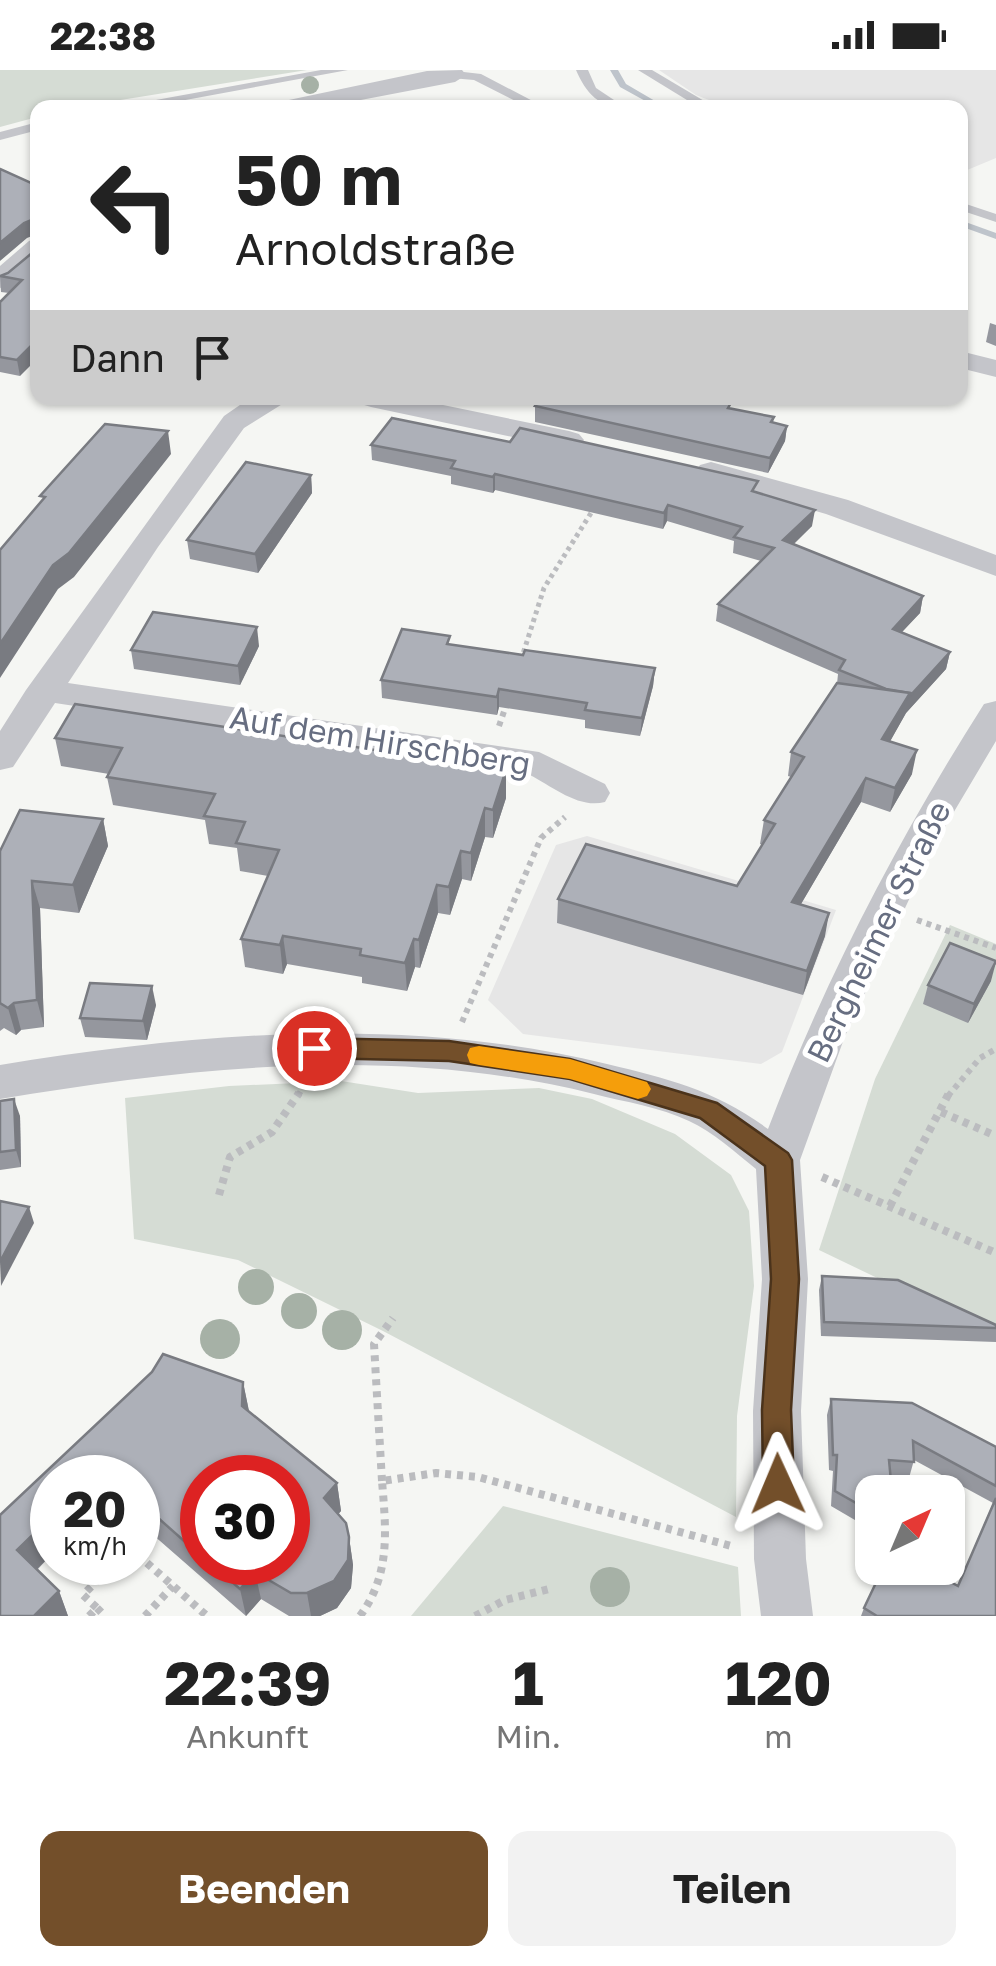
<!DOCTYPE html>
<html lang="de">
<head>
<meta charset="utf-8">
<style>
  :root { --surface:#fff; --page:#f2f2f2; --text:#222; --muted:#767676; --accent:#734f2a }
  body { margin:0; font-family:"Golos Text",sans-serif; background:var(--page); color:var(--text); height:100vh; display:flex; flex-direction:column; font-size:38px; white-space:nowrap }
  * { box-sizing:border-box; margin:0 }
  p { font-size:32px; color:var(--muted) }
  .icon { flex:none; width:55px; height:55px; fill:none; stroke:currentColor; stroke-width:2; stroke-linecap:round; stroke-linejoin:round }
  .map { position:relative; height:1546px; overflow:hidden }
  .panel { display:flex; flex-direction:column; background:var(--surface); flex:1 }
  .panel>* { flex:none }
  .banner { position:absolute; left:30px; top:30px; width:938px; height:305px; border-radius:20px; box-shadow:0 2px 8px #0004; background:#fff; color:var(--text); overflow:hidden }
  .needle { width:65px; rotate:44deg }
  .tools { position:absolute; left:855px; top:1405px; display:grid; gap:20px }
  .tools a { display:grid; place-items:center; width:110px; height:110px; border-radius:20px; background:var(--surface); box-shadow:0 2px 8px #0004; font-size:50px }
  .speed { position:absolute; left:30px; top:1385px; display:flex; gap:20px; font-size:50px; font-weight:700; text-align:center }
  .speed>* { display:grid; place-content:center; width:130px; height:130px; border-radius:50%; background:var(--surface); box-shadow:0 2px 8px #0004; line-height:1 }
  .speed small { font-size:25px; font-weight:400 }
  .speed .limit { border:15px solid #d22; background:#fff; color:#111 }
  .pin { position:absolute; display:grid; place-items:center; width:85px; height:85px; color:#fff; margin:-42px; border:5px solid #fff; border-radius:50%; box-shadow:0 2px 10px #0007 }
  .me { position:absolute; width:110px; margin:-55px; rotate:359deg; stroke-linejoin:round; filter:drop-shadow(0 0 8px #0008) }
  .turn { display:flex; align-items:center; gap:35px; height:210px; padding:0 40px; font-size:45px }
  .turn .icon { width:130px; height:130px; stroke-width:2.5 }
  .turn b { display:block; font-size:70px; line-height:85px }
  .then { display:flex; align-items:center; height:95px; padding:0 40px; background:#0003; gap:20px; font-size:38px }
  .eta { display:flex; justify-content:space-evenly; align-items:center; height:170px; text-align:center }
  .eta b { font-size:60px; font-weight:700; line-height:70px }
  .action { display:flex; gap:20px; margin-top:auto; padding:20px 40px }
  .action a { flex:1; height:115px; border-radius:20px; background:var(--accent); color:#fff; font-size:40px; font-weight:700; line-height:115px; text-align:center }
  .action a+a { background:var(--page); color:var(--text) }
  .status { display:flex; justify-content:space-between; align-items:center; height:70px; padding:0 50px; background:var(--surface); direction:ltr }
  .status svg { height:28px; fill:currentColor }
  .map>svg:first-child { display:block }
</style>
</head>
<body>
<div class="status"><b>22:38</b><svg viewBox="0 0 49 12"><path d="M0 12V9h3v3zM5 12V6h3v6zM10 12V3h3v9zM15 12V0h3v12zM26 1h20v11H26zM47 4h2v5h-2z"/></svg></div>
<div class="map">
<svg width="996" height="1546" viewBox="0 0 996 1546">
  <rect width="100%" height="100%" fill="#f5f6f3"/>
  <g fill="#e6e6e6">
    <polygon points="659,0 996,0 996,88 960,103 960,38 727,37 696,25"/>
    <polygon points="587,766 836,840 782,982 761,994 523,964 488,930 556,775"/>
  </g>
  <g fill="#d5dcd4">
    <polygon points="0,0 307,0 77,37 38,38 37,47 0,57"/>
    <polygon points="950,855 996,874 996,1265 819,1180 875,1009"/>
    <polygon points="341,1011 418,1023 539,1018 592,1029 675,1064 731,1105 749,1141 754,1216 737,1346 736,1447 383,1261 238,1190 134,1169 125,1028 229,1016"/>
    <polygon points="503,1436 738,1497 741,1546 411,1546"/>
  </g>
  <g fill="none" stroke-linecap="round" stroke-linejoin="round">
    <g fill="#bec4cb" fill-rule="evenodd">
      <polygon points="610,0 618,0 626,14 667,38 658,38 620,17"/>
      <polygon points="960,150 996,163 996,169 960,156"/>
    </g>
    <polyline stroke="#bbbcbf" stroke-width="5" stroke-dasharray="4 4" stroke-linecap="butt" points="521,590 544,518 596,435"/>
    <g stroke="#bbbcbf" stroke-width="6" stroke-dasharray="5 5" stroke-linecap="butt">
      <polyline points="499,656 508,630"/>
      <polyline points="917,850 996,878"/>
      <polyline points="462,952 541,768 565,747"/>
      <polyline points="298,1026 304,1015"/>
      <polyline points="948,1026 980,988 996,979"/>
    </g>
    <g stroke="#bbbcbf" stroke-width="8" stroke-dasharray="6 6" stroke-linecap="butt">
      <polyline points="941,1042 996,1066"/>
      <polyline points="822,1107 996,1183"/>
      <polyline points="219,1125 230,1087 272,1062 299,1023"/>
      <polyline points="890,1136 949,1023"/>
      <polyline points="382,1411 374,1274 393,1248"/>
      <polyline points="138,1470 151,1457"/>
      <polyline points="138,1485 207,1546"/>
      <polyline points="97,1538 105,1546"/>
      <polyline points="89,1546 97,1538 83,1525 115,1492"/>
      <polyline points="145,1546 173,1516"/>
      <path d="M360,1546C391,1504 386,1460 382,1411L436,1403L478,1407L735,1477"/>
      <polyline points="475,1546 505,1530 553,1518"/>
    </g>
    <g fill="#c4c5ca" fill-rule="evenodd">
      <polygon points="321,0 348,0 142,38 112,38"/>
      <path d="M576,0H588L596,18L626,38C599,38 586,23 576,0Z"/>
      <polygon points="638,0 652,0 716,38 700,38"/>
      <polygon points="455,1 481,4 546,38 529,38 474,10 451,8 449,5"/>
      <polygon points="38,52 38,60 0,70 0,62"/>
      <polygon points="960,132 996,144 996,152 960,140"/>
    </g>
    <g fill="#c4c5ca" fill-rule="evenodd">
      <polygon points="462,0 466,5 455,12 319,38 273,38 284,31 427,1"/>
      <polygon points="38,168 38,190 9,216 0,218 0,196 29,171"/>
      <polygon points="960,281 996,290 996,307 960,298"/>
      <path d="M250,328H292L244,358L158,477L68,613L539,682L605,714L610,723L605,732C579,739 553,717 530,705L55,633L13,697L0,700V661L26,620L224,346Z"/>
      <polygon points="357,328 409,328 569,361 579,364 584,370 579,376 569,379 371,337 361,334"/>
      <polygon points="711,392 848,430 996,485 996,506 826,444 700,407 696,401 700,395"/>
      <path d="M996,631V671L936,772L845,966L800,1090L808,1209L801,1341L806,1489L813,1546H761L754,1489L753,1341L762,1209L756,1099C735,1082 713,1062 689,1051C660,1037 625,1032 594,1024C398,975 197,996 0,1029V995C203,962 405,945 607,994C669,1009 715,1020 768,1059C825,909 898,769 984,634Z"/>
    </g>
  </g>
  <g fill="#a6b1a6">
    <circle cx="310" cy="15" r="9"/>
    <circle cx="256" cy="1217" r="18"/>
    <circle cx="299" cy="1241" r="18"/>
    <circle cx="342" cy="1260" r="20"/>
    <circle cx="220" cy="1269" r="20"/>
    <circle cx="610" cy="1517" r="20"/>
  </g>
  <g fill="#95979e" fill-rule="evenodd">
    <polygon points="38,178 20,306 0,302 0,232 9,223 1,222 0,206 8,203"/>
    <polygon points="990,253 996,255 996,276 986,272"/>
    <polygon points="535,336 731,339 774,347 773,353 787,356 785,371 768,403 535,352"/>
    <polygon points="371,375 756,422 812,456 794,474 923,526 920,543 901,562 950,582 946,599 906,643 890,671 912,704 890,742 861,732 801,834 825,866 803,925 557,853 558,829 737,816 763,775 760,774 764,750 791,707 788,706 791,682 837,614 838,604 716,551 718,534 761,491 733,483 734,471 667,451 663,459 495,420 493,423 451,414 451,406 372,390"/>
    <polygon points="311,405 312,423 258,503 190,489 187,470"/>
    <polygon points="450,574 523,585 655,598 653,616 640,666 585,658 585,650 499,637 497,645 382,628 381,610"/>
    <polygon points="259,576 240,615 134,599 131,580"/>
    <polygon points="55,668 506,700 506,728 493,768 485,767 471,811 462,809 450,845 438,843 420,898 415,897 407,921 362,913 362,907 287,894 283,904 245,897 241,869 268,806 240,801 237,778 209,774 205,750 113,735 107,707 109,704 61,696"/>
    <polygon points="103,749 108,776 79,843 40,838 44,957 21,960 16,965 4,958 0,961 0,781"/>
    <polygon points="991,911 968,953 923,934 928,915"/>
    <polygon points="156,935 147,970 85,967 80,948"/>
    <polygon points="0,1031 20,1046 21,1097 0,1100"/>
    <polygon points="822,1206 996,1255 996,1272 821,1266 819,1220"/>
    <path d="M163,1284L243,1312L249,1342L337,1413L341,1441L338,1444L346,1453L349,1467L353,1495L351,1518L337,1538L320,1546H289L261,1529L246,1546L144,1457L138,1464V1408H52V1484L37,1500L59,1521L68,1546H0V1445L152,1302ZM202,1408H288V1492H202Z"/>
    <polygon points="831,1329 996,1377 996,1546 861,1546 864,1538 958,1516 993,1433 914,1390 909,1408 890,1406 872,1422 872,1460 831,1436 833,1401 829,1400 827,1345"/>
  </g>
  <g fill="#797b81">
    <polygon points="34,149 37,164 27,168 0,191 0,173 24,153"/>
    <polygon points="38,269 38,288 20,306 17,290"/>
    <polygon points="787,356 785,371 768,403 770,388"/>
    <polygon points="168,361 171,384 74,507 58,519 0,608 0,574 53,495"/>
    <polygon points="495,404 495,420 493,423 493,407"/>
    <polygon points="311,405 312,423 258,503 255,484"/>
    <polygon points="668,435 667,451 663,459 664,443"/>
    <polygon points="815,440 812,456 781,486 783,470"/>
    <polygon points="923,526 920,543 890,575 893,559"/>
    <polygon points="257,557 259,576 240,615 238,596"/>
    <polygon points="950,582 946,599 906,643 878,693 882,669 910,623"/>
    <polygon points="655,598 653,616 640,666 642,648"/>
    <polygon points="499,619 499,637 497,645 497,627"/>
    <polygon points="917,680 912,704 890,742 895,718"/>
    <polygon points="506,700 506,728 493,768 493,740"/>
    <polygon points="866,708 861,732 788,856 792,832"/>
    <polygon points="485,738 485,767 471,811 471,783"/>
    <polygon points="103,749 108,776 79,843 73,815"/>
    <polygon points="461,781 462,809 450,845 449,817"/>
    <polygon points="32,811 40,838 44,957 37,930"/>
    <polygon points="437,815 438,843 420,898 419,870"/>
    <polygon points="829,843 825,866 803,925 807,901"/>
    <polygon points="283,866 287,894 283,904 280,875"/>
    <polygon points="414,869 415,897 407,921 405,893"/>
    <polygon points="996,892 991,911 968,953 974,934"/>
    <polygon points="152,916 156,935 147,970 143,951"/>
    <polygon points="14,933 21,960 16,965 8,938"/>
    <polygon points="14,1029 20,1046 21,1097 16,1080"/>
    <polygon points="29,1137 34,1153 1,1216 0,1192"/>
    <polygon points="243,1312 249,1341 242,1336"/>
    <polygon points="337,1413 341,1441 328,1456 324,1428"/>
    <polygon points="138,1434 144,1457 138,1464"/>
    <polygon points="52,1446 52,1484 28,1508 17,1480"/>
    <polygon points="349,1467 353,1495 351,1518 337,1538 320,1546 311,1546 307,1523"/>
    <polygon points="255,1502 261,1529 246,1546 240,1519"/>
    <polygon points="59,1521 68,1546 34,1546"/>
  </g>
  <g fill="#adb0b8" stroke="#797b81" stroke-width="2.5">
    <polygon points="0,99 38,116 38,152 34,149 24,153 0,173"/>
    <polygon points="38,178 38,269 17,290 0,287 0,232 22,210 0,206 8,203"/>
    <polygon points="541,328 715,328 732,331 728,338 774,347 771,352 787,356 770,388 535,336"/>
    <polygon points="392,348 510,372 520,358 758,411 752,421 815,440 783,470 923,526 893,559 950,582 909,627 910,623 886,619 839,600 845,590 718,534 774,478 734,467 742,457 668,435 664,443 495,404 493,407 451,398 455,391 371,375"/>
    <polygon points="105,354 168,361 69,483 53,495 0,574 0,480 45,427 40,426"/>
    <polygon points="246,392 311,405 255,484 187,470"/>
    <polygon points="153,542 257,557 238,596 131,580"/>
    <polygon points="402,559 450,566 447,574 523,585 525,580 655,598 642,648 585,640 587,633 499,619 497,627 381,610"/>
    <polygon points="837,613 910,623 882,669 917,680 895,718 866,708 792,832 829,843 807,901 558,829 586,774 737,816 775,754 764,750 804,687 791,682"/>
    <polygon points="75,634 506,700 493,740 485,738 471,783 461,781 449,817 437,815 419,870 414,869 405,893 360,885 361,879 283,866 280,875 241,869 279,780 236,773 245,752 204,746 215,724 107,707 122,678 55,668"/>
    <polygon points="20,740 103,749 73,815 32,811 37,930 14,933 8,938 0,933 0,781"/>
    <polygon points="950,873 996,891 974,934 928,915"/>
    <polygon points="90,913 152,916 143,951 80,948"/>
    <polygon points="14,1029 16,1080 0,1082 0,1031"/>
    <polygon points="0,1131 29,1137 0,1192"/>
    <polygon points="822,1206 898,1210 996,1255 996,1258 824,1252"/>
    <polygon points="163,1284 243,1312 242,1336 337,1413 324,1428 346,1453 349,1467 348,1490 334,1511 307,1523 291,1523 255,1502 240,1519 209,1492 288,1492 288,1408 202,1408 202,1487 138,1430 138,1408 52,1408 52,1446 17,1480 59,1521 34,1546 0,1546 0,1445 152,1302"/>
    <polygon points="831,1329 912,1333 996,1377 996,1416 913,1371 914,1392 889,1390 892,1422 872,1422 872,1442 835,1421 837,1385 833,1385"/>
    <polygon points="996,1428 996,1546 877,1546 864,1538 883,1498 925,1498 958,1516"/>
  </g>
  <polygon fill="#734f2a" stroke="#4b331b" stroke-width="2.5" points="314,968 449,971 570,989 717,1033 788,1083 792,1090 799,1209 791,1340 794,1414 789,1425 778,1429 767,1425 763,1414 762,1340 771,1209 765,1096 700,1048 570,1009 449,991 314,988 305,985 301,978 305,971"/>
  <polygon fill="#f59e0b" points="479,976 570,989 647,1012 651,1019 647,1026 638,1029 570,1009 479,995 470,993 467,985 470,978"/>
  <g text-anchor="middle" stroke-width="10" stroke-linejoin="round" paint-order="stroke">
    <g font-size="32" fill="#676e81" stroke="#fff">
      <text transform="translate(380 671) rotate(9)" y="11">Auf dem Hirschberg</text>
      <text transform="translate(879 862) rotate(-64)" y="11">Bergheimer Straße</text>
    </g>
  </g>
</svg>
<div class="tools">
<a><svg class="needle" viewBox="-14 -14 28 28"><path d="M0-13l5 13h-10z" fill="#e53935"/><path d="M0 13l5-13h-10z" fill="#767676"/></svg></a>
</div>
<div class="speed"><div>20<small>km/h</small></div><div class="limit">30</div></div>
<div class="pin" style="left:314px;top:978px;background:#d93025"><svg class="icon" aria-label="arrive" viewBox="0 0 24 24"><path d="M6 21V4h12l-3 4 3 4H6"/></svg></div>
<svg class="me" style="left:778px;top:1414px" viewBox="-20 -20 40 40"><path d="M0-17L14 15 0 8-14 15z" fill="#734f2a" stroke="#fff" stroke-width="4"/></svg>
<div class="banner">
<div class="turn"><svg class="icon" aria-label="left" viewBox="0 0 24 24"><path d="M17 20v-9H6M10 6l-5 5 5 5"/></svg><div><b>50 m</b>Arnoldstraße</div></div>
<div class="then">Dann<svg class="icon" aria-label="arrive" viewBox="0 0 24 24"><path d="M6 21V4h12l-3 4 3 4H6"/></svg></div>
</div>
</div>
<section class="panel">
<div class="eta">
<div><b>22:39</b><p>Ankunft</p></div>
<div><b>1</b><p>Min.</p></div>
<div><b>120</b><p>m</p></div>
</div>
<div class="action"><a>Beenden</a><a>Teilen</a></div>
</section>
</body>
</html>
